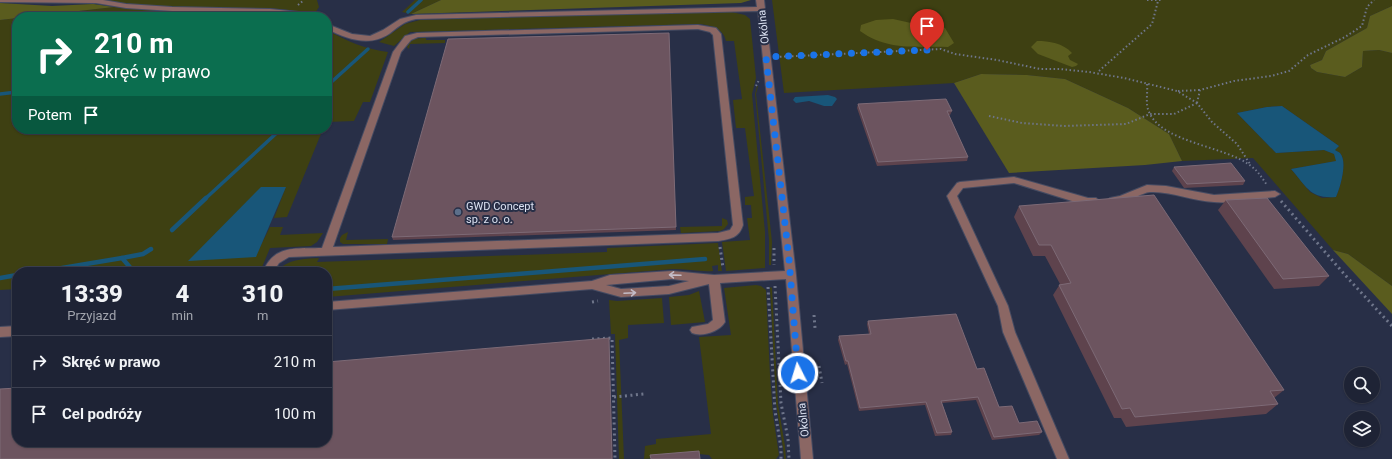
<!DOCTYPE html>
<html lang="pl">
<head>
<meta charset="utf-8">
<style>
  :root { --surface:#1e2335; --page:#262b3d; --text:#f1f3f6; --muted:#a1a4ad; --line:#3c4050 }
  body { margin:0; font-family:Roboto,sans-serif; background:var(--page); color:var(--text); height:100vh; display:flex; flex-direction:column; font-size:15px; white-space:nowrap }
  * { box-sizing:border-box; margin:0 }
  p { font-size:13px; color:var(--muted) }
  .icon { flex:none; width:22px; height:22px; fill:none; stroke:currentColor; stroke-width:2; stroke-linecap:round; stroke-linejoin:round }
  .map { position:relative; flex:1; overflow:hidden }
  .details { position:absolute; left:12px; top:267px; width:320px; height:180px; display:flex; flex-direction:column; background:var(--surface); border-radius:16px; box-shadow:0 1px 3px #0004,0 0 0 1px var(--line) }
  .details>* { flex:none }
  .banner { position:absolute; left:12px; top:12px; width:320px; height:122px; border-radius:16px; box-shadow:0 1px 3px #0004,0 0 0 1px var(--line); background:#0b6e4f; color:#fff; overflow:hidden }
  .tools { position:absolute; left:1344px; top:367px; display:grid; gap:8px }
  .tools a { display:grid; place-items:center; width:36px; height:36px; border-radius:50%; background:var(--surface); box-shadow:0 1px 3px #0004,0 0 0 1px var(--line); font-size:20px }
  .pin { position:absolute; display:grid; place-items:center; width:34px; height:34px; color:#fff; margin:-41px -17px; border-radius:50% 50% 50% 0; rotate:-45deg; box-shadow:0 0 4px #0007 }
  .pin .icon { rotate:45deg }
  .me { position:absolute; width:44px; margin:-22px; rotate:355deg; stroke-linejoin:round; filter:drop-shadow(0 0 3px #0008) }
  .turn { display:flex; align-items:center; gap:14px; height:84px; padding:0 16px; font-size:18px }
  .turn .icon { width:52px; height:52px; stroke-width:2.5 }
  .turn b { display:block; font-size:28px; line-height:34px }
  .then { display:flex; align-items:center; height:38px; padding:0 16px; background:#0003; gap:8px; font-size:15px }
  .eta { display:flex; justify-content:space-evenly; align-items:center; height:68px; text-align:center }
  .eta b { font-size:24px; font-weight:800; line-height:28px }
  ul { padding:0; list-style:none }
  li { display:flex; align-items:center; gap:12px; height:52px; padding:0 16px; border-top:1px solid var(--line) }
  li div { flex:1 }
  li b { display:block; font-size:15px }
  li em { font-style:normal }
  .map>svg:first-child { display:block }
</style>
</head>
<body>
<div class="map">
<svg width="1392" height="459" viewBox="0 0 1392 459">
  <rect width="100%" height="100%" fill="#282f47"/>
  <g fill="#3e4012" fill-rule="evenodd">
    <path d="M99,0H317L319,7L313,16C283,5 250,9 218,9C178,8 139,6 99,0Z"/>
    <polygon points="415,0 441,0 411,14 402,12"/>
    <path d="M772,0H1392V6L1370,16L1367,28L1326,51L1322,60L1310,65L1311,68L1317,72L1345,77L1362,67L1363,51L1379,50L1392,53V286L1348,254L1333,250L1253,158L1182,161L1169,134L1128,108L1065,79L1027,75L981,74L954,83L784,93ZM1282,106L1339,146L1334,150C1336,151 1339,152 1340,153C1348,162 1340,188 1336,197L1322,198L1310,192L1291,169L1337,161L1334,154L1324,150L1276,153L1237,113L1267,107Z"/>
    <polygon points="114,7 170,11 277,14 296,17 27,17"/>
    <path d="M727,11L745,15L750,19L756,78L752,94L765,232V268L726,271L722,242L750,240L747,218H752L751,205H745V197L754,196L745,128H736L733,100L742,99L734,41H726C723,28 712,26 701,24L410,32L394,46L379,42L405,24L420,20Z"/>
    <polygon points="17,18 17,111 13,118 17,120 17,129 323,129 287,217 274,218 286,187 255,257 270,227 283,227 280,235 323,233 317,242 311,246 270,248 260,272 17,272 17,289 0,290 0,20"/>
    <path d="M327,30C348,42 366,49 388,52L370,102H363L354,121L327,122Z"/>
    <path d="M426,38V40H445V43L410,44L409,49L407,47C410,38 418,38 426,38Z"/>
    <polygon points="757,86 758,86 756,94 772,242 771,265 769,265 769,240 755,94"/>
    <polygon points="722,218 727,220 728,224 724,229 720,231 681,233 680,227 722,226"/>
    <polygon points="348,232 346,240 388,239 387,244 343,244 340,242 340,238 342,235"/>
    <path d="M718,243L722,271H718V265L712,266L713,271C700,272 687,269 673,269L327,297V272H276C288,259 302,259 319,258L317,262L607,252V248Z"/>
    <polygon points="756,285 761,286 766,290 770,375 773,415 779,455 776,459 712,459 709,455 699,454 644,459 645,446 656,444 656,439 711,434 699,337 731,335 724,288"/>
    <polygon points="770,287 772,288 778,404 785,446 786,459 784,459 783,448 776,403"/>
    <polygon points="699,291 705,322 671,325 669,297 689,295"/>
    <polygon points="662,298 664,323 628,325 628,338 619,340 624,459 619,459 615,334 611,334 609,300 617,301"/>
  </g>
  <g fill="#5a5c1e">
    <polygon points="441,0 751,0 741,3 411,14"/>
    <polygon points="0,3 52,6 93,4 114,7 0,20"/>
    <polygon points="1392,6 1392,53 1379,50 1363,51 1362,67 1345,77 1317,72 1311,68 1310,65 1322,60 1326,51 1367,28 1370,16"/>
    <path d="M893,19L920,25L935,24L940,25L945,28L954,43L948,47C916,46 888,51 860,31L861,25L876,20Z"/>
    <path d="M1037,41C1049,41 1063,43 1072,53L1068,56L1070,60L1078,64L1076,66L1072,67L1038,54L1031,47Z"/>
    <polygon points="981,74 1027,75 1065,79 1128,108 1169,134 1182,161 1145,165 1009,173 954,83"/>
    <polygon points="1333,250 1348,254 1392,286 1392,314"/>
  </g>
  <g fill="#185679">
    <polygon points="828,95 835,97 837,99 832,106 824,106 809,101 796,103 793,100 795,97"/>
    <path d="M1282,106L1339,146L1335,150C1336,151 1339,152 1340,153C1348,162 1340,188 1336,197C1310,199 1307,187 1291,169L1336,161L1334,154L1324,150L1276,153L1237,113L1267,107Z"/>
    <polygon points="261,187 286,187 256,257 188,261"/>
  </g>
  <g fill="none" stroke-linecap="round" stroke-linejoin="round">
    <g stroke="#185679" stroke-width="3.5">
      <polyline points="408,12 421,0"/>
      <polyline points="327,86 368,49"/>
      <polyline points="0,94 17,92"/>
      <polyline points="205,199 281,129"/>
    </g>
    <g stroke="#185679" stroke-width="4.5">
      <polyline points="172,230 206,198"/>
      <polyline points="122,258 143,254 151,249"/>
      <polyline points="38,272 122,258 134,272"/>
      <polyline points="0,278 17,275"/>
      <polyline points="327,289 705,259"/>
    </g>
    <g stroke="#454b62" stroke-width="2">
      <g id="minor">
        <polygon points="0,0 103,0 126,4 172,7 270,9 299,12 312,17 270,13 172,11 126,8 96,3 0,2"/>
        <path d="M756,0H764L796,275L813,459H801L786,279L720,283L725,322C719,332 702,337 692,333L690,330L692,327L708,324L713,320L709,284L669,294L621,297L592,289L327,310V302L592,281L610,275L672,271L714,275L785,271L758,11L416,19C404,21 398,27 389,34C369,47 347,39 327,29V24L352,34L370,36L383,30L400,19L416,15L757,7ZM672,279L689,281L669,286L621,289L606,285Z"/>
        <path d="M698,25L716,28L721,34L743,225C739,238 730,239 718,241L289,257L279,263L273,272H263C274,244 297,249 322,248L393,52L405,36L417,33ZM698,29L710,32L713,35L733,225L730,230L718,233L333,247L401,52L411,40L418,37Z"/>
        <polygon points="1014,177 1088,198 1096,198 1101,202 1096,206 1088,206 1014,183 963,188 957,196 1008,306 1015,332 1069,459 1057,459 1003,332 998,306 947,196 957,183 960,182"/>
        <path d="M1147,185L1166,186L1214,195L1275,191L1280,194L1275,197C1257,199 1230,204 1214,202C1192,201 1172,191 1150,192C1140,192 1116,213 1108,200L1110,198L1120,196Z"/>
        <polygon points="17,326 17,336 0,337 0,327"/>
      </g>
    </g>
    <g stroke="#6f768b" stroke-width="2" stroke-dasharray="1.5 2.5" stroke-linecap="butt">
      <polyline points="1147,0 1162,0"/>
      <polyline points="298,5 304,0"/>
      <polyline points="776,57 941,49 955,54 997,60 1040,69 1060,69 1089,72 1124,78 1177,91 1197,103 1212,122 1237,144 1250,164"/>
      <polyline points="1099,71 1152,24 1158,1"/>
      <path d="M1147,84C1148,93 1145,103 1149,112C1162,143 1226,146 1251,166C1258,171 1262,178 1267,185"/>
      <polyline points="756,86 759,80"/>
      <polyline points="1178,91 1200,90"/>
      <polyline points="1197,103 1200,90 1234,81 1271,76 1289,71 1308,55 1345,37 1362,26 1367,7 1374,0"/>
      <polyline points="989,116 1022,123 1064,126 1126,124 1150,114 1174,114 1197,103"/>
    </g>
    <g stroke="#6f768b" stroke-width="3" stroke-dasharray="2 3.5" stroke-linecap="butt">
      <polyline points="1281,201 1345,275 1392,326"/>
      <polyline points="720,247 723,268"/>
      <polyline points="774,248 774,265"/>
      <polyline points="775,286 781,403 788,439 789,459"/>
      <polyline points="768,287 775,411 781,448 781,459"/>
      <polyline points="592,302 598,301"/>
      <polyline points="814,315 815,328"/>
      <polyline points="592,339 612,338 615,459"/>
      <polyline points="819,366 822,383"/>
      <polyline points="614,397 644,394"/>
    </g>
    <use href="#minor" fill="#8b6764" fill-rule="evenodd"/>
  </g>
  <g fill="#5e434d">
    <polygon points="669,33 676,230 393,240 392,237"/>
    <polygon points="858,104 952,111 950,115 948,115 968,157 967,161 877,166 857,108"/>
    <polygon points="1174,167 1245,181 1243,185 1184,188 1172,171"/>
    <polygon points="1226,200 1329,276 1319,286 1274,289 1218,210"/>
    <polygon points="1019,206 1284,390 1274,398 1278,404 1266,414 1126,427 1121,418 1114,418 1053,295 1060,284 1045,256 1033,256 1014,217"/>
    <polygon points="868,321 977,369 999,407 1019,423 1042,432 1039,435 992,440 976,400 942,403 952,432 951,435 935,436 925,405 859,411 847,364 845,365 838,340 839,336 869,334 867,324"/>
  </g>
  <polygon fill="#433443" points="609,338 609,342 613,459 612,459"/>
  <g fill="#6c545f" stroke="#7d6a76">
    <polygon points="669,33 676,227 392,237 448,39"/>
    <polygon points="946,99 952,111 947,111 968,157 878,162 858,104"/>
    <polygon points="1231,163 1245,181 1187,184 1174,167"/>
    <polygon points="1154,195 1284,390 1270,391 1278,404 1135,417 1130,408 1122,409 1059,285 1071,283 1051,245 1039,245 1019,206"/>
    <polygon points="1267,198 1329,276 1283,279 1226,200"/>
    <polygon points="956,314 977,369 984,368 999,407 1012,406 1019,423 1037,421 1042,432 994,437 978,397 941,401 952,432 937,433 926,402 860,408 848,361 846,361 839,336 871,334 868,321"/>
    <polygon points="609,338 612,459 0,459 0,389 17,388 17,442 327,442 327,362"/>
    <polygon points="699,451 700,459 651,459 650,455"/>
  </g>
  <defs><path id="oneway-shaft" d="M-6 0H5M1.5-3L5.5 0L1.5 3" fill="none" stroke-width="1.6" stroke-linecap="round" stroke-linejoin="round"/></defs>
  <g stroke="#c3bcc7">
    <use href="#oneway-shaft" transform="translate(675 275) rotate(-178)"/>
    <use href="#oneway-shaft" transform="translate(630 293) rotate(-3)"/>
  </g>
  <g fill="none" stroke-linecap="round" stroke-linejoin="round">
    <polyline stroke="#1a73e8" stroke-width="7" stroke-dasharray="0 12.6" points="798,373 789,259 766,57 927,50"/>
  </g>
  <circle fill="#5c6f8a" stroke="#282f47" stroke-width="1.5" cx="458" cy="212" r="4"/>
  <g text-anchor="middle" stroke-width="4" stroke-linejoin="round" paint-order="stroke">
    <g font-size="11" fill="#dbe1f1" stroke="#282f47">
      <text transform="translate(763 27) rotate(-96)" y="4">Okólna</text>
      <text transform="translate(803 420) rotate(-96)" y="4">Okólna</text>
    </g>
    <g font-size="11" fill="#dbe1f1" stroke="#282f47" text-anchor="start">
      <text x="466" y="210">GWD Concept<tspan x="466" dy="13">sp. z o. o.</tspan></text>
    </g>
  </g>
</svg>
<div class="tools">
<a><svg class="icon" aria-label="search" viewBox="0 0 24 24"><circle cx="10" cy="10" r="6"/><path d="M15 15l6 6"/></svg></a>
<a><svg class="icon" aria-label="layers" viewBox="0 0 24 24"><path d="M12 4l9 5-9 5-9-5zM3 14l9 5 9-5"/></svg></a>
</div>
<div class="pin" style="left:927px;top:50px;background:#d93025"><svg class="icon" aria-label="arrive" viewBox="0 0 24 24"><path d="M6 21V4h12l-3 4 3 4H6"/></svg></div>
<svg class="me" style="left:798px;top:373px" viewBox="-20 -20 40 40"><circle r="17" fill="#1a73e8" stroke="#fff" stroke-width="3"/><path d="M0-11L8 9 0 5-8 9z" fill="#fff"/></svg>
<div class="banner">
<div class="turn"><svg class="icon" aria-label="right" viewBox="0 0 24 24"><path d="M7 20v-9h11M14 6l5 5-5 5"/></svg><div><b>210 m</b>Skręć w prawo</div></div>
<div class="then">Potem<svg class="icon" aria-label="arrive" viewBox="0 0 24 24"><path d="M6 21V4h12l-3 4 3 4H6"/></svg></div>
</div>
<section class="details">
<div class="eta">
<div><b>13:39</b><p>Przyjazd</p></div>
<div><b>4</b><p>min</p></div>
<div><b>310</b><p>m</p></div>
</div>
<ul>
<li><svg class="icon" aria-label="right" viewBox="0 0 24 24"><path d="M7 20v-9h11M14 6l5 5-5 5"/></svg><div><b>Skręć w prawo</b></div><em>210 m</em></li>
<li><svg class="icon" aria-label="arrive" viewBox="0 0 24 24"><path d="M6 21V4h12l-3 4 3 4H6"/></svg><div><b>Cel podróży</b></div><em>100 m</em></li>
</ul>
</section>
</div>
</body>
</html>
